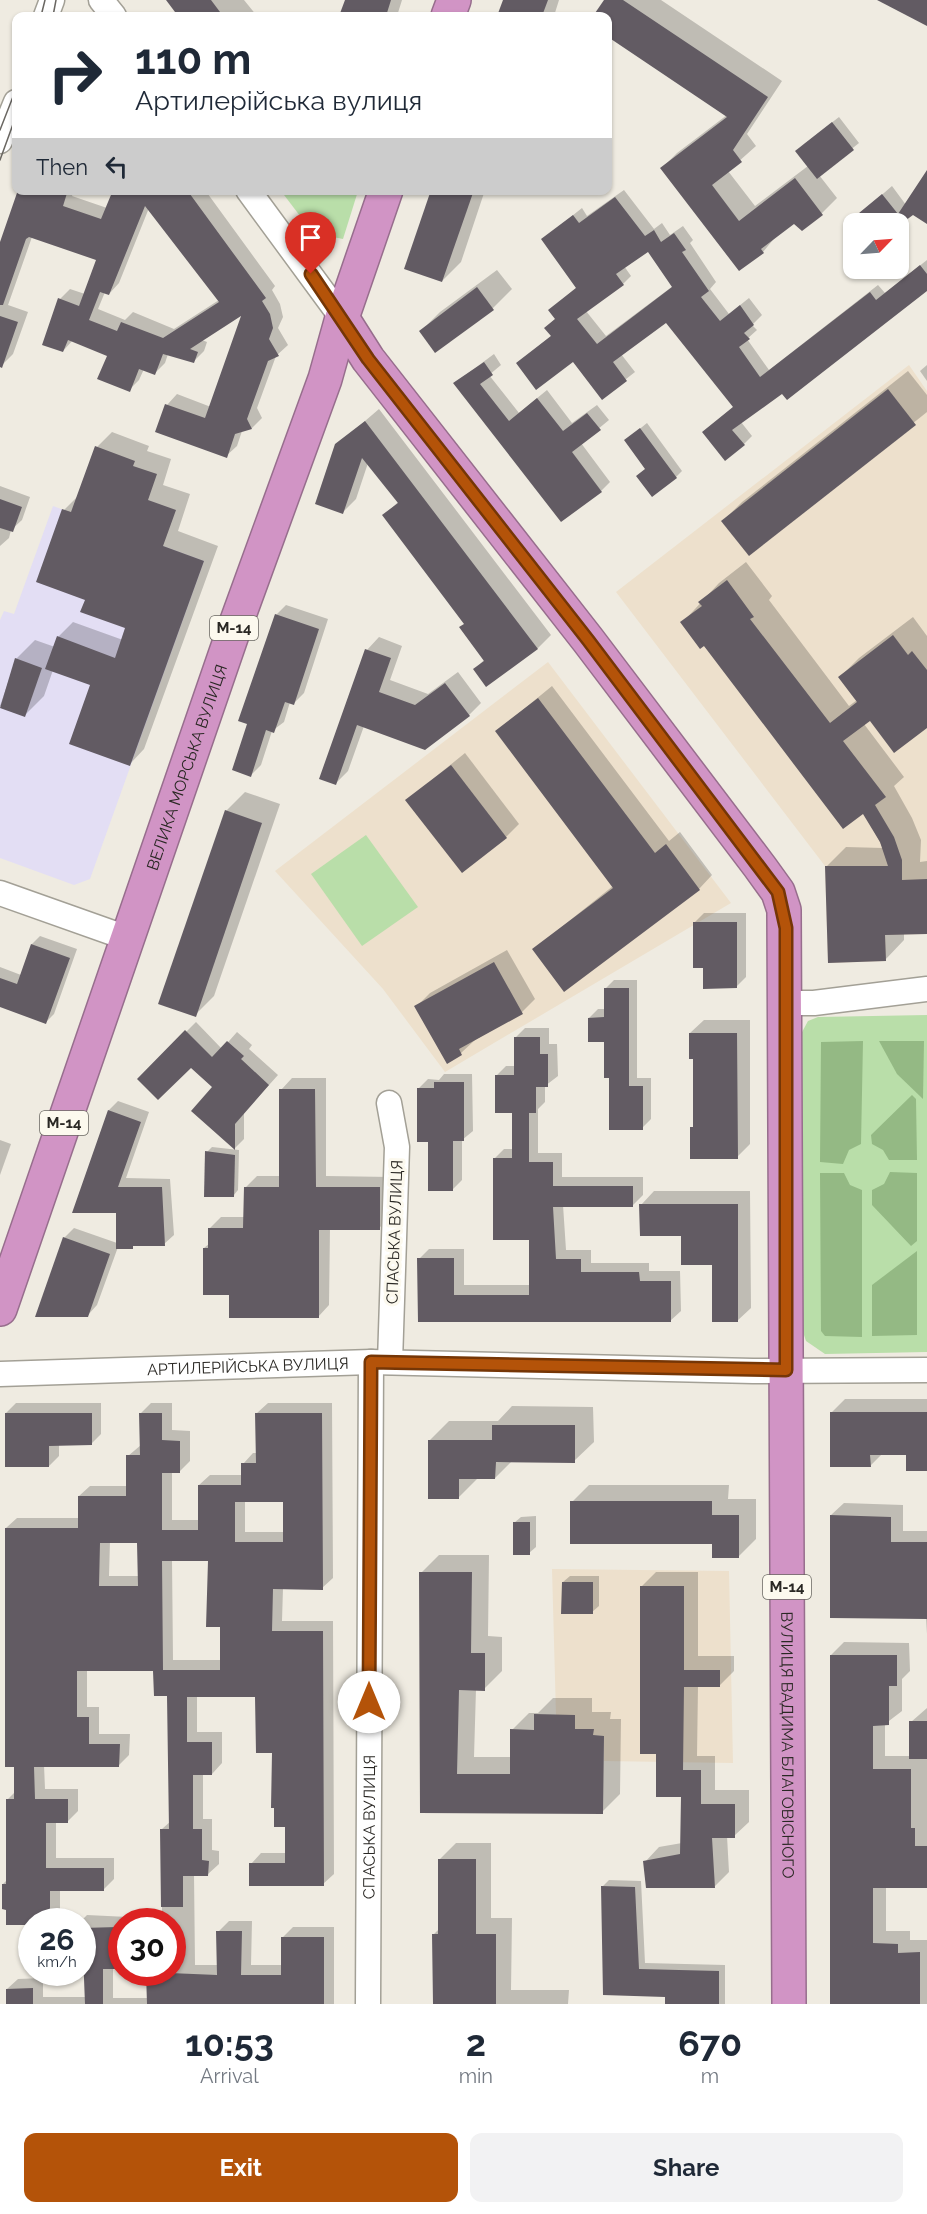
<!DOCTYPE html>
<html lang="en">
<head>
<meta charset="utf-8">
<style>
  :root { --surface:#fff; --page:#f2f2f3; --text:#1f2937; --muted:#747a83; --accent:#b45309 }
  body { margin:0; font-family:Raleway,sans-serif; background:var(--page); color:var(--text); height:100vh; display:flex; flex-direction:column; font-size:22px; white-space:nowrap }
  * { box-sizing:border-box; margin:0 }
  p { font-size:20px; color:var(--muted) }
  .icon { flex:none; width:33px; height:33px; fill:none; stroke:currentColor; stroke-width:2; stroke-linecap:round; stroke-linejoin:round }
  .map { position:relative; height:2004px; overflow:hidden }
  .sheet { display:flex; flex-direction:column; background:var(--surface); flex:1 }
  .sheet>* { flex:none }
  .top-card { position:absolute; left:12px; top:12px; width:600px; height:183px; border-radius:12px; box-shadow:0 2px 4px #0004; background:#fff; color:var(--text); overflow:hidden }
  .needle { width:39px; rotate:65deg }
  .fabs { position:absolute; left:843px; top:213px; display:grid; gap:12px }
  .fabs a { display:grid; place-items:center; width:66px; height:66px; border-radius:12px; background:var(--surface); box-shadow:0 2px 4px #0004; font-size:30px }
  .speed { position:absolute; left:18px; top:1908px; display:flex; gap:12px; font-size:30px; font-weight:700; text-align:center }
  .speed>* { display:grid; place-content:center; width:78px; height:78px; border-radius:50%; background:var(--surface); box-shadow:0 2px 4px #0004; line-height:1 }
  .speed small { font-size:15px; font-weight:400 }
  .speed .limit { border:9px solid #d22; background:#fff; color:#111 }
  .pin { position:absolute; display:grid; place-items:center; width:51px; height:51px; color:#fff; margin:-62px -26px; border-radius:50% 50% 50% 0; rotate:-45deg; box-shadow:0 0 6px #0007 }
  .pin .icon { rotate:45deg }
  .me { position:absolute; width:66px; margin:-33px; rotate:0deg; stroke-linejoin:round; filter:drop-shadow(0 0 4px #0008) }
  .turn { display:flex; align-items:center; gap:21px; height:126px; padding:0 24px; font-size:27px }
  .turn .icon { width:78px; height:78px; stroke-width:2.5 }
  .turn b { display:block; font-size:42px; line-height:51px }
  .then { display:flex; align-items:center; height:57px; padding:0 24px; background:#0003; gap:12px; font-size:22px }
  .eta { display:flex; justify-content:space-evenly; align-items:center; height:102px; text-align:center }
  .eta b { font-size:36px; font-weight:700; line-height:42px }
  .cta { display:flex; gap:12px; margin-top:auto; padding:12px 24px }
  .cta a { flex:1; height:69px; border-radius:12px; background:var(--accent); color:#fff; font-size:24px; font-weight:700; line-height:69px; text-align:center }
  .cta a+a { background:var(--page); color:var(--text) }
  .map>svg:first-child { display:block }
</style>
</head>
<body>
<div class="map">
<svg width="927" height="2004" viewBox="0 0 927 2004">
  <rect width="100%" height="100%" fill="#efebe1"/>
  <g fill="#ede0cc">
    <polygon points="909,365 927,391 927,934 885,935 886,961 828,963 825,866 616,592"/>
    <polygon points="548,662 731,903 445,1072 383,989 275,871"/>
    <polygon points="552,1569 729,1571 733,1763 604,1761 604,1736 593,1735 593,1729 575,1729 575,1715 556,1715"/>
  </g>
  <polygon fill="#e3def4" points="53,506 204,561 90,879 74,885 0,858 0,620 4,611 14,614"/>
  <g fill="#b9dea9">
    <polygon points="281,191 358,191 343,239 313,233"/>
    <polygon points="366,835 418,907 362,946 311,874"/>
    <polygon points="927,1015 927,1352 825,1354 806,1341 801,1326 801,1034 808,1021 818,1017"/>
  </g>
  <g fill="#94b984">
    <polygon points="863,1041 861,1144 849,1150 843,1164 820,1162 821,1042"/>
    <polygon points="879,1041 924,1041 923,1099 897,1074"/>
    <polygon points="912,1095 916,1099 917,1160 889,1160 883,1150 872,1144 871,1135"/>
    <polygon points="890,1172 917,1173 917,1241 911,1246 872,1205 872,1190 884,1184"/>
    <polygon points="820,1173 844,1173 850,1185 862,1190 862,1337 825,1336 821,1331"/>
    <polygon points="917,1251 917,1335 872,1336 872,1285"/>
  </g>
  <g fill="#0003" fill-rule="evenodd">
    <polygon points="173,0 244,0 257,16 180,16 170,3"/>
    <polygon points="346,0 402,0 397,16 340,16"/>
    <polygon points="504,0 559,0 554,16 499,16"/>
    <polygon points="606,0 661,0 782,81 747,134 756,146 728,171 755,206 808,166 803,145 839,117 859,143 819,175 837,198 822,213 794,222 777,235 763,252 740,268 662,168 677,153 727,115 608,35 608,16 595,16"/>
    <polygon points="927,175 927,223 913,213 898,224 861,213 892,186 906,205"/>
    <path d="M19,190H74L72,196L107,208L114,190H205L275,286L272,290L280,304L283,317L278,328L288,345L276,356L257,408L262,418L252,428L242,431L237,446L226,456L167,405L177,394L211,407L244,312L202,340L207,342L204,351L194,361L168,354L165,363L155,373L144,369L139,380L129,390L109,355L73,340L63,351L60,299L70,289L85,294L97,259L32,237L8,305L28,312L13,354L0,367V247ZM149,208L219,300L174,329L133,312L125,320L98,309L105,292L109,294L119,283Z"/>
    <polygon points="433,190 485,190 461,262 442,281"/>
    <path d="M624,190L654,229L662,223L670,235L683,226L693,240L690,243L716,282L710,289L729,314L749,298L762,315L752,325L757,330L747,339L769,370L878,285L885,293L927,260V289L741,422L752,436L744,444L704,432L734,406L666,320L621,354L635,372L602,398L573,360L518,363L552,335L546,328L556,318L550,310L577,287L543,239L582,208L587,216ZM648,249L673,286L606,336L586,311L623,284L631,276L624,266Z"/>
    <polygon points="497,270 512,289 493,308 421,331 440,312"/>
    <polygon points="494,354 501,365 489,375 519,413 547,390 572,423 597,405 609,420 581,443 610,482 601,491 455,383"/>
    <polygon points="927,365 927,381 920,371"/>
    <polygon points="908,371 927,395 927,412 749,554 723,521 742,502"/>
    <polygon points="379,409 551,635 538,648 487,685 475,669 485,659 465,623 384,516 399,501 368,463 356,499 343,512 337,445"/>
    <polygon points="647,423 682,471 676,477 646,468 626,440"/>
    <polygon points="112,432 149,446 147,451 171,459 163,485 190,494 178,531 218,546 144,749 129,765 92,684 53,670 44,696 25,715 0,706 16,659 35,640 55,647 58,637 73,622 123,640 127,627 86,599 64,510 79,495 97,447"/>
    <polygon points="0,486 30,497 22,520 11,530 9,538 0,546"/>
    <polygon points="746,562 772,596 769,600 849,706 857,700 840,677 859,658 913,617 927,636 927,726 870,719 864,724 904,777 894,786 912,818 921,840 920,862 927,861 927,933 904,933 904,940 885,960 827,866 846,847 883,848 864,812 682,623 719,583"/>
    <polygon points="286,605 328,619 304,693 294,703 290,702 284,722 272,731 261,765 251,775 249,723 276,615"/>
    <polygon points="379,637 402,646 390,680 428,694 458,672 481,703 469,715 364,726 348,771 336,783 367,650"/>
    <polygon points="552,686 669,841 680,832 712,875 699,889 565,990 534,949 613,886 497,731"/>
    <polygon points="465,753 519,824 506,837 407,800"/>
    <polygon points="245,792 280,804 214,996 195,1015 226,811"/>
    <polygon points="704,913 746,913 746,977 736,987 705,966 694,923"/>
    <polygon points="40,936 77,949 54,1014 46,1022 0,1005 0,967 21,975 32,944"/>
    <polygon points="507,950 535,999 522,1012 475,1040 461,1053 447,1061 416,1007 430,993"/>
    <polygon points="614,980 637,980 637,1078 651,1078 651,1119 642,1128 611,1077 606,1040 589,1018 598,1009 606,1009 605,989"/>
    <polygon points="704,1020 750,1020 750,1144 737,1157 692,1128 695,1125 694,1057 690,1033"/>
    <polygon points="196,1022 222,1049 237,1032 252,1045 249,1049 278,1075 244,1113 244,1139 235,1148 214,1086 191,1066 139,1079"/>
    <polygon points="525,1028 549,1028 549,1044 557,1044 558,1076 545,1086 545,1102 538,1109 538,1153 562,1153 562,1177 643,1177 643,1195 633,1205 563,1205 566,1250 591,1250 591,1263 649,1263 649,1271 680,1271 681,1311 670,1321 419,1321 419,1259 429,1249 464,1249 464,1285 530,1285 530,1239 494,1159 504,1149 514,1149 514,1112 496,1076 506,1066 516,1066 515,1038"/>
    <polygon points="444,1074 472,1074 473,1131 462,1140 462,1180 453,1189 430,1140 418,1089 428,1079 439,1080"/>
    <polygon points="292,1078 326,1078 326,1176 391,1177 391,1217 379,1228 330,1228 329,1305 318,1317 230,1294 204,1248 210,1243 210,1228 221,1217 245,1217 245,1188 257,1176 281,1176 281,1090"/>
    <polygon points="118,1101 149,1112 126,1178 170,1179 174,1235 164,1244 135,1244 132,1247 118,1247 97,1305 87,1316 64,1238 74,1228 117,1243 118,1211 109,1110"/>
    <polygon points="0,1140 11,1144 0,1175"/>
    <polygon points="212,1147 239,1150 238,1190 233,1196 207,1152"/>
    <polygon points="654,1191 750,1191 751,1308 737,1321 713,1263 682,1235 641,1205"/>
    <polygon points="845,1399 927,1399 927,1470 908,1453 883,1453 870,1466 831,1413"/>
    <polygon points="16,1403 101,1403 101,1434 91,1444 59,1444 59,1456 49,1466 6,1413"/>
    <path d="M151,1403H172V1430L190,1431V1461L179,1472H172V1520H199V1485L210,1475H243V1464L253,1453H257V1413L268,1403H332L333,1578L322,1588H283L282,1621H333L334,1874L323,1884L251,1864L261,1853H287V1825L273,1752L257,1695H197V1732H222V1763L212,1774H203V1819H212V1850L219,1851V1864L208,1874H194L195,1965H218V1932L229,1921H252L251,1965H282L283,1937L293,1927H334V2004H7V1989L18,1979L43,1978V1997H86V1949H82V1922H80L87,1915L128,1917V1922H122V1968H113V1998H148V1972H172V1922H162V1829L171,1821L168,1694L155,1670H87V1707H99V1734H130L129,1755L119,1765H44L45,1789H78V1811L68,1821H56V1858H114V1879L104,1889L60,1890V1913L52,1922H32L7,1908L3,1884L7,1880V1800L15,1792L6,1528L17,1518H79V1496L90,1486H128V1456L141,1445V1413ZM245,1501H284L285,1532H245ZM110,1541H139V1576H109ZM172,1559H209L222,1626V1660H173Z"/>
    <polygon points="512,1406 593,1407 594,1442 574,1461 512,1461 495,1478 477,1479 458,1498 430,1440 449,1421 498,1421"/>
    <polygon points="589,1485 729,1485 728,1499 756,1499 756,1539 739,1556 713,1542 572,1502"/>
    <polygon points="844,1503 903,1505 903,1531 927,1531 927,1634 926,1617 831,1515"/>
    <polygon points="536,1516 536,1547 529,1553 514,1523 521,1517"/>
    <polygon points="439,1555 489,1555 488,1636 502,1637 502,1671 484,1689 476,1689 474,1757 512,1757 512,1730 529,1713 538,1713 553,1698 592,1698 592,1712 611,1712 610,1719 621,1719 620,1794 602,1812 422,1811 421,1573"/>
    <polygon points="656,1572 698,1572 698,1656 734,1656 734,1671 719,1686 698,1686 697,1756 715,1756 715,1790 749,1790 749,1822 734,1836 727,1836 729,1872 715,1886 645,1862 659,1847 682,1843 683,1796 657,1752 642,1586"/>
    <polygon points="570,1576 599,1576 599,1606 592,1612 563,1582"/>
    <polygon points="844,1642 909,1643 910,1671 902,1679 902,1711 885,1724 885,1756 911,1756 911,1722 927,1708 927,1886 886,1886 886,1931 910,1931 910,1940 927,1940 927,2004 831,2004 831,1655"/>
    <polygon points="456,1843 491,1843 491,1918 512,1918 511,1990 569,1990 568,2004 434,2004 433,1935 440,1928 440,1859"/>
    <polygon points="609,1880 641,1881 645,1963 725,1965 725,2004 666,2004 666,1995 604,1994 602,1887"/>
  </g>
  <g fill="#625b63" fill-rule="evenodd">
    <polygon points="166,0 211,0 223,16 178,16"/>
    <polygon points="345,0 391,0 386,16 339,16"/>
    <polygon points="503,0 548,0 542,16 497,16"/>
    <polygon points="604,0 623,0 768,97 733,150 742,162 712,185 739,221 795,178 823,215 802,231 794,224 761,249 764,253 739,271 660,168 727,117 608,37 608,16 593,16"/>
    <polygon points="877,0 927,0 927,26"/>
    <polygon points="832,122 854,150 817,179 795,151"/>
    <polygon points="927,170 927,224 913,215 898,226 898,224 867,224 859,213 882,194 898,214"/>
    <path d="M18,190H68L63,206L101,219L113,190H187L266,298L262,301L270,314L273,328L269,339L279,356L268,361L247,419L252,429L235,434L227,458L155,432L165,404L205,418L241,316L190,349L198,352L194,363L163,354L155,375L139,369L130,392L97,379L107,356L68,340L63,352L42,345L58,298L79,306L96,260L29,237L26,239L3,305H0V242ZM145,206L219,302L163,338L121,322L117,331L89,320L100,292L109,295Z"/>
    <polygon points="431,190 474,190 442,282 404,269"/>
    <path d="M615,197L645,236L654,230L661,242L674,233L686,250L682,252L709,291L701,297L720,321L740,305L754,325L744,333L750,339L739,347L760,377L870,292L876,300L920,265L927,274V291L787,400L782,394L732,430L745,445L725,461L702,432L733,407L666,323L613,362L627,381L602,400L573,362L536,390L516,363L551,336L544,328L555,319L548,310L576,288L541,239L573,215L579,223ZM648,252L672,287L597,344L577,319L624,285L616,274Z"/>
    <polygon points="477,287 494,310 435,353 419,331"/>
    <polygon points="0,316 18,322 2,368 0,367"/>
    <polygon points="484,362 493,375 480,384 509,421 537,398 563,431 587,413 601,430 572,452 602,492 561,522 453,383"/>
    <polygon points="888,389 916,425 749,556 721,521"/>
    <polygon points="365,421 538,649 486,687 473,669 484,661 459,627 464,624 382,515 398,503 362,458 343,514 315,504 335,444"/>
    <polygon points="640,428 677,478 652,497 636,476 645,469 624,440"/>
    <polygon points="95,446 135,461 133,466 157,474 148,500 176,510 163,546 204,561 130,766 69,744 90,685 45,669 57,636 115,658 125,628 80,612 85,600 36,582 62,509 71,512"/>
    <polygon points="0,499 22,507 13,532 0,528"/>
    <polygon points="727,580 754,617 750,619 830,723 857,702 838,677 893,635 908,655 912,651 927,670 927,728 894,753 870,721 843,741 886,797 875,805 894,837 902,860 902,880 927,879 927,934 885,935 886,961 828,963 825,866 888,866 880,842 863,814 843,829 704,646 700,649 680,622 702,606 698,602"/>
    <polygon points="275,614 319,629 294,705 285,702 274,733 266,730 251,777 232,770 247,724 238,721"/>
    <polygon points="365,649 391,658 379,692 415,705 445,683 470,716 425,750 357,725 336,785 319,779"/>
    <polygon points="15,658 42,668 25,717 0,708"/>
    <polygon points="538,698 655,853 666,844 700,890 564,992 532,949 613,888 495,731"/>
    <polygon points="451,765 507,838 462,873 405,800"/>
    <polygon points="225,810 262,823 196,1017 158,1004"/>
    <polygon points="693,922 737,922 737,988 703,989 703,968 693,968"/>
    <polygon points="31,944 70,958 46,1024 0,1007 0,978 17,984"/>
    <polygon points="494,962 523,1014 459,1049 462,1055 447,1064 414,1006"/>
    <polygon points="604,988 629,988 629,1086 643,1086 643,1130 609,1130 609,1078 604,1078 604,1042 588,1042 588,1018 604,1017"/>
    <polygon points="185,1030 212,1057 227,1041 244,1056 241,1059 269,1085 235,1124 235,1150 191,1111 212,1087 191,1068 158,1100 137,1079"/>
    <polygon points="689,1033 737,1033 738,1159 690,1159 690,1127 693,1127 693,1059 689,1059"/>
    <polygon points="514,1037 540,1037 540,1054 548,1054 548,1087 536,1087 536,1113 529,1113 529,1162 553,1162 553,1186 633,1186 633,1207 553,1207 556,1259 581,1259 581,1272 639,1272 640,1281 671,1281 671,1322 418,1322 417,1258 454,1258 454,1295 529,1295 529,1240 493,1240 493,1158 512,1158 512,1113 495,1113 495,1075 514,1075"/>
    <polygon points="434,1082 464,1082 464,1141 453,1141 453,1191 428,1191 428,1142 417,1142 417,1088 434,1088"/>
    <polygon points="279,1089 315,1089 316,1187 380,1187 380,1230 319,1230 319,1318 229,1318 229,1295 203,1295 203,1248 208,1248 208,1228 243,1228 244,1187 279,1187"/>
    <polygon points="108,1110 141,1122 118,1187 162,1187 165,1246 133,1246 133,1249 116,1249 116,1213 72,1213"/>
    <polygon points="205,1151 235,1155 234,1197 204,1197"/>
    <polygon points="639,1204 738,1204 738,1322 712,1322 712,1265 681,1265 681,1236 640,1236"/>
    <polygon points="63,1237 110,1254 88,1317 35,1317"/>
    <polygon points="830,1412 927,1412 927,1471 906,1471 906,1455 870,1455 871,1467 830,1467"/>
    <polygon points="5,1413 92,1413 92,1445 49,1446 49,1467 5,1467"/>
    <path d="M139,1413H162V1440L180,1441V1473H162V1530H198V1485H241V1463H256L255,1413H322L323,1590L273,1589L272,1631H323L324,1886H249V1863H285V1827H274V1808H271L272,1753H256L255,1697H187V1742H212V1775H193V1829H202V1860L209,1861L208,1876H183V1907H161L160,1829H169L167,1696H154L153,1671H77V1717H89V1744H120L119,1767H34L35,1799H68V1823H46V1868H104V1891H50V1922H32V1925H6V1910L2,1909V1884H6V1799H14V1767H5V1528H78V1496H126V1455H140ZM235,1502H283V1542H235ZM100,1543H137L138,1586H99ZM162,1561H208L206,1627H220V1670H163Z"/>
    <polygon points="492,1425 575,1425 575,1463 496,1462 495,1479 459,1479 459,1499 428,1499 428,1440 492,1440"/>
    <polygon points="570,1501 712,1501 712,1515 739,1515 739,1558 712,1558 712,1544 570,1544"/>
    <polygon points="830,1515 891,1517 891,1542 927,1542 927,1619 830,1618"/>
    <rect x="513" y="1522" width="17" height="33"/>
    <polygon points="419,1572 472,1572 471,1653 485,1653 485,1691 459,1690 457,1774 510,1774 510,1729 534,1730 534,1714 575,1715 575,1729 594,1729 593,1735 604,1736 603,1814 420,1813"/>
    <polygon points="562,1582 593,1582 593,1614 561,1614"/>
    <polygon points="640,1586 684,1586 684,1670 720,1670 720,1687 684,1687 683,1770 701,1770 701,1804 735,1804 735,1838 712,1838 715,1888 646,1888 643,1861 680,1854 681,1797 656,1797 656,1754 640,1754"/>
    <polygon points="830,1655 897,1655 897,1686 889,1686 889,1725 873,1726 873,1769 911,1769 911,1828 915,1828 915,1846 927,1846 927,1888 873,1888 873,1943 898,1944 898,1953 920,1952 920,2004 830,2004"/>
    <rect x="909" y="1721" width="18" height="38"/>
    <polygon points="438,1859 476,1859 476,1934 496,1934 496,2004 433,2004 432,1934 438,1934"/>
    <polygon points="601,1886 635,1887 639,1969 719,1971 719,2004 665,2004 665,1997 603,1995"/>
    <polygon points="118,1927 118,1932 122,1932 122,1969 103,1969 103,2004 85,2004 82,1928"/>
    <polygon points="216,1931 242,1931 241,1975 281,1975 281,1937 324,1937 324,2004 147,2004 146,1972 217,1975"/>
    <polygon points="33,1988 33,2004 6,2004 6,1989"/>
  </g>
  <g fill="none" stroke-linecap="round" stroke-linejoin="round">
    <g stroke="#a3a096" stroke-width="27">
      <g id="minor">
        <polyline points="101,0 114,16"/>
        <polyline points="46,16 52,0"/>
        <polyline points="0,141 16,102"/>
        <polyline points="248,190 342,318"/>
        <polyline points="0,893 127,938"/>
        <polyline points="786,1003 814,1003 927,989"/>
        <polyline points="389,1103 397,1147 390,1362"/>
        <path id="s1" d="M0,1374L371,1362L753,1371L927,1370"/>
        <path id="s2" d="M368,2004L371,1362"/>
      </g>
    </g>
    <g stroke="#976e8d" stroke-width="36">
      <g id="highway">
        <polyline points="448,16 454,0"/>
        <path id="s3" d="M342,318L368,359L588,640L760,867L778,892L784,910L789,2004"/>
        <path id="s4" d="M0,1309L234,629L325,379L342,318L386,190"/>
      </g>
    </g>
    <use href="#minor" stroke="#fff" stroke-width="24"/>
    <use href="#highway" stroke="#d194c5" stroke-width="33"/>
    <g stroke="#6a6762" stroke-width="1.5">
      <polyline points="41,16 45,0"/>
      <polyline points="53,16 56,0"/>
      <polyline points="0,130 16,89"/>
      <polyline points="0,160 16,116"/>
    </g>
  </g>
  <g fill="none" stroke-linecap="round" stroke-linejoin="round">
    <g stroke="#753606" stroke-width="15">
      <polyline id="route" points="311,274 368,359 588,640 778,892 786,928 786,1370 371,1362 369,1702"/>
    </g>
    <use href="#route" stroke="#b45309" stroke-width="10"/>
  </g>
  <g text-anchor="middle" stroke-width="6" stroke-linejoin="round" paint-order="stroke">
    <g fill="#fcf9ee" stroke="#696761" stroke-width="1.5">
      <rect x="210" y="616" width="48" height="24" rx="4.5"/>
      <rect x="40" y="1111" width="48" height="24" rx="4.5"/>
      <rect x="763" y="1575" width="48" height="24" rx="4.5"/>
    </g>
    <g font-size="15" font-weight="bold" fill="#2a2824">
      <text x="234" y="633">М-14</text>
      <text x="64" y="1128">М-14</text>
      <text x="787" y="1592">М-14</text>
    </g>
    <g font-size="16" fill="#2a2824" stroke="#fcf9ee">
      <text dy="6" stroke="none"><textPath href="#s4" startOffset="573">ВЕЛИКА МОРСЬКА ВУЛИЦЯ</textPath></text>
      <text transform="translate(394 1232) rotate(-88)" y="6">СПАСЬКА ВУЛИЦЯ</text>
      <text dy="6" stroke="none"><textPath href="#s1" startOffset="248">АРТИЛЕРІЙСЬКА ВУЛИЦЯ</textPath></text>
      <text dy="6" stroke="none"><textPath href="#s3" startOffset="1575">ВУЛИЦЯ ВАДИМА БЛАГОВІСНОГО</textPath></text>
      <text dy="6" stroke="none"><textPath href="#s2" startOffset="177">СПАСЬКА ВУЛИЦЯ</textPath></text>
    </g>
  </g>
</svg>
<div class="fabs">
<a><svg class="needle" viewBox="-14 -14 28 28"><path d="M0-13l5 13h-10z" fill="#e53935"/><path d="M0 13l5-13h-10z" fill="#747a83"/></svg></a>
</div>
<div class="speed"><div>26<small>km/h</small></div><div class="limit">30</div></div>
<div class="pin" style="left:311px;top:274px;background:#d93025"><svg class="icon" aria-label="arrive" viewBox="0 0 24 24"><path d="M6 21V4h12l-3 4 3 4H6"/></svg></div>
<svg class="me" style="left:369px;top:1702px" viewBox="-20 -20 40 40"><circle r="19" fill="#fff"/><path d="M0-13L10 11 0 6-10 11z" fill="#b45309"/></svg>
<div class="top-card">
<div class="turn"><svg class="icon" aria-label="right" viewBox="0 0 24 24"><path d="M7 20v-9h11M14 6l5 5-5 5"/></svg><div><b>110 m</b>Артилерійська вулиця</div></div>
<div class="then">Then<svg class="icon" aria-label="left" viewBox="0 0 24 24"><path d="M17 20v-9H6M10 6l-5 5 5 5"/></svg></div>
</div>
</div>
<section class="sheet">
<div class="eta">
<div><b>10:53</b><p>Arrival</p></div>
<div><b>2</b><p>min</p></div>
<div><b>670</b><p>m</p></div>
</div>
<div class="cta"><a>Exit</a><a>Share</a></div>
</section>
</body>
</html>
